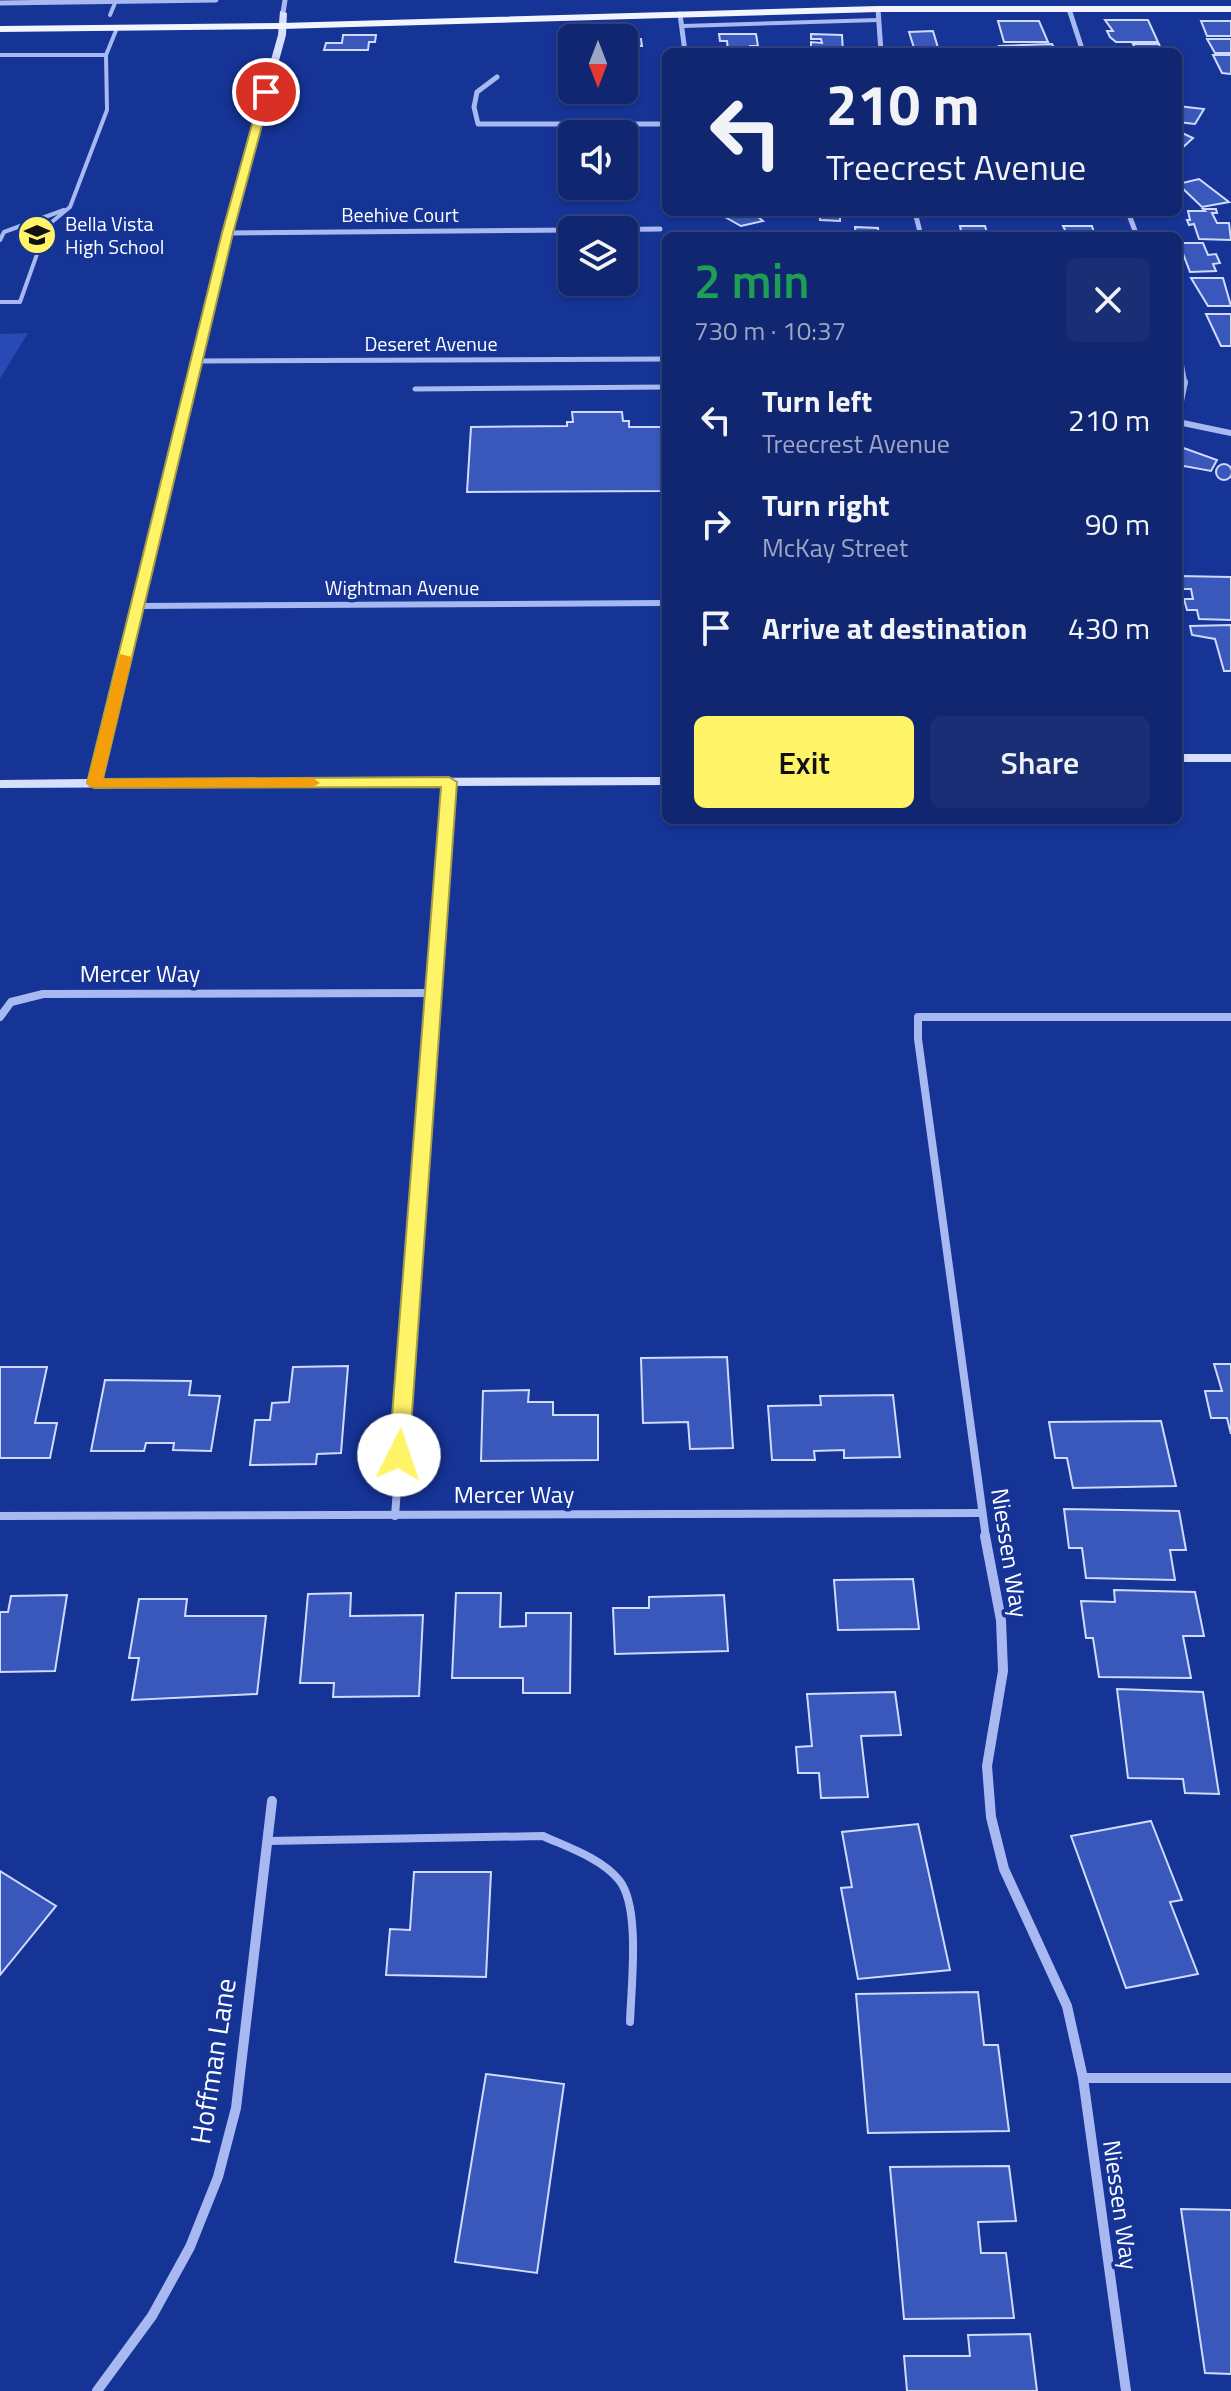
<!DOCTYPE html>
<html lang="en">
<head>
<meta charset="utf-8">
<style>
  :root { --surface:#102670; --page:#192e75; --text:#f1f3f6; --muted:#9ca5c3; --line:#304383; --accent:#fff368 }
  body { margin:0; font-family:"Titillium Web",sans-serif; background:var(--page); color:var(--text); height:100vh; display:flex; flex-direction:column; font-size:30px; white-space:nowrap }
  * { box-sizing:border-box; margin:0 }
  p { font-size:26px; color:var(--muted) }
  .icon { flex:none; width:44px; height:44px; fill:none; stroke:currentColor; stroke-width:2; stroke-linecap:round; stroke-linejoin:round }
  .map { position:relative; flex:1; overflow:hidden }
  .details { position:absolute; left:662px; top:232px; width:520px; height:592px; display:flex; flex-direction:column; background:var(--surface); border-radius:12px; box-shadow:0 2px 6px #0004,0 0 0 2px var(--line) }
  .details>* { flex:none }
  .hud { position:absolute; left:662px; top:48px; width:520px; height:168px; border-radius:12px; box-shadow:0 2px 6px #0004,0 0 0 2px var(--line); background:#102670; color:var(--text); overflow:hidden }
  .needle { width:52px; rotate:180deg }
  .controls { position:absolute; left:558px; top:24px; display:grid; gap:16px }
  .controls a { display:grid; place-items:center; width:80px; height:80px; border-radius:12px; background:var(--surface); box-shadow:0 2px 6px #0004,0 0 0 2px var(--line); font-size:40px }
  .pin { position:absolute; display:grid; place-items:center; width:68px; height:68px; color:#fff; margin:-34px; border:4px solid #fff; border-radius:50%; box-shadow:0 2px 8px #0007 }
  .me { position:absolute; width:88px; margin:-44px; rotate:4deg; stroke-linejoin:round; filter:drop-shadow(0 0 6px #0008) }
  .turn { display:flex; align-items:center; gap:28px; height:168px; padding:0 32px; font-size:36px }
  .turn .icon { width:104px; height:104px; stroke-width:2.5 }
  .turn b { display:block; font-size:56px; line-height:68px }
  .round { display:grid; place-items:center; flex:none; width:84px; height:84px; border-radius:12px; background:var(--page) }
  .overview { display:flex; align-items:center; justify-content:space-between; height:136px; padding:0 32px }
  h1 { font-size:48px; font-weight:600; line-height:60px; color:#1e9e55 }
  .button { display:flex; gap:16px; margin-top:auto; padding:16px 32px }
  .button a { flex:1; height:92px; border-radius:12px; background:var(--accent); color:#111; font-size:32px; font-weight:600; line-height:92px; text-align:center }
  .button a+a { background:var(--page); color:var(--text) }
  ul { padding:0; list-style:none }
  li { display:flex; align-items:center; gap:24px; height:104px; padding:0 32px }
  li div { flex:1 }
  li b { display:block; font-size:30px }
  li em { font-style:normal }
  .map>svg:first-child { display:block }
</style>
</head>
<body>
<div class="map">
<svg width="1231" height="2391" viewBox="0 0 1231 2391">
  <rect width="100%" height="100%" fill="#163396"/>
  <polygon fill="#294ab5" points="28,333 0,379 0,334"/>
  <g fill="#3a58bc" stroke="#cfdafc" stroke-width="2">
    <polygon points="1105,20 1148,20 1158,42 1116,42 1110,37 1107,31 1113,31"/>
    <polygon points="998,21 1039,21 1048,42 1004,42"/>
    <polygon points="1201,21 1231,21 1231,36 1207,36"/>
    <polygon points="628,29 629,39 641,39 642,46 624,46 624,38 590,38 589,30"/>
    <polygon points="933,31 939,51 915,51 909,32"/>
    <polygon points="719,34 756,34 758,46 750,46 750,50 728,50 727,41 720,41"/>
    <polygon points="811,34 842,35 843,52 811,49 811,42 822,43 821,39 811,39"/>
    <polygon points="343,35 376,35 375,42 369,42 368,50 324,50 326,43 342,43"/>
    <polygon points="1207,39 1231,39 1231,53 1215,53"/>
    <polygon points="1052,44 1056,51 1001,52 999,46"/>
    <polygon points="1133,44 1159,44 1162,52 1137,52"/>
    <polygon points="1213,55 1231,55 1231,74 1222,73"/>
    <polygon points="1178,106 1204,109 1195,124 1178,122"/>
    <polygon points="1178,131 1193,138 1179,151 1178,151"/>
    <polygon points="1199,179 1229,202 1202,207 1178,184"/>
    <polygon points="1203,209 1216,209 1217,213 1212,213 1217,223 1229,223 1231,240 1199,239 1194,224 1189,225 1187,220 1190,220 1188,211 1205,211"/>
    <polygon points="716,212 752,212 763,221 741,226"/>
    <polygon points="819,212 840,212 840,221 820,220"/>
    <polygon points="960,226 985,226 988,236 956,236 954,231 961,231"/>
    <polygon points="1063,226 1092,226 1095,236 1068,236"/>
    <polygon points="855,227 878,228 879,236 856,236"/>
    <polygon points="1179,243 1203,243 1208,255 1216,254 1220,263 1213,264 1216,271 1190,272"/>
    <polygon points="1191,278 1223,278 1231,306 1208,306"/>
    <polygon points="1206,314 1231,314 1231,346 1221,346"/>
    <polygon points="572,412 622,412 623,421 629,421 629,427 666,427 666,491 467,492 471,427 567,426 567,422 573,422"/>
    <polygon points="1178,446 1217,460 1211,471 1184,466 1178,471"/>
    <circle cx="1224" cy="472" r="8"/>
    <polygon points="1178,576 1231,577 1231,620 1199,619 1197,610 1187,610 1184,599 1193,599 1191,589 1182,589"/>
    <polygon points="1231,625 1231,671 1224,671 1215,639 1192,635 1190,626"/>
    <polygon points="727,1357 733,1448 690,1449 688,1422 643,1423 641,1358"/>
    <polygon points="1214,1364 1231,1364 1231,1434 1227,1418 1211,1418 1205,1391 1222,1391"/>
    <polygon points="348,1366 341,1453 317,1454 316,1464 250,1465 255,1420 270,1420 272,1403 289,1402 293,1367"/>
    <polygon points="0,1367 47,1367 35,1423 57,1423 50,1458 0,1458"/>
    <polygon points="105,1380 191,1381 189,1395 220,1396 211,1451 173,1450 174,1443 146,1443 144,1451 91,1451"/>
    <polygon points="529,1390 528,1402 553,1402 553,1415 598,1415 598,1460 481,1461 483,1391"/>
    <polygon points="893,1395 900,1457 844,1458 844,1450 814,1451 815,1460 772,1460 768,1406 821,1405 820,1396"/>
    <polygon points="1161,1421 1176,1486 1073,1488 1067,1458 1055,1458 1049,1422"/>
    <polygon points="1064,1509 1179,1511 1186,1550 1170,1550 1175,1580 1086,1578 1082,1548 1069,1548"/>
    <polygon points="913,1579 919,1629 838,1630 834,1580"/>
    <polygon points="1114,1590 1195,1592 1204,1636 1183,1636 1191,1678 1099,1677 1093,1638 1086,1638 1081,1601 1115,1602"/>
    <polygon points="351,1593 350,1616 423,1615 419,1696 333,1697 334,1683 300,1683 308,1594"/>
    <polygon points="456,1593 501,1593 500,1627 526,1626 526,1613 571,1613 570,1693 523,1693 523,1678 452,1678"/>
    <polygon points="67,1595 55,1671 0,1672 0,1612 8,1612 11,1596"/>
    <polygon points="724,1595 728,1651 615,1654 613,1608 649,1608 649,1597"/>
    <polygon points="139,1599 187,1599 185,1616 266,1616 257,1694 132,1700 139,1658 129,1658"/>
    <polygon points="1117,1689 1203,1692 1219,1794 1185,1793 1183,1779 1128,1778"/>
    <polygon points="895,1692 901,1735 861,1736 868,1797 821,1798 819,1773 798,1773 796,1747 812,1746 807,1694"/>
    <polygon points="1151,1821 1182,1900 1170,1902 1198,1974 1126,1988 1071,1836"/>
    <polygon points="918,1824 950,1970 858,1979 841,1888 852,1887 842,1832"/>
    <polygon points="0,1871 56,1906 0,1975"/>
    <polygon points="414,1872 491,1872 486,1977 386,1975 390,1929 410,1930"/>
    <polygon points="978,1992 984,2045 998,2045 1009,2131 868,2133 856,1994"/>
    <polygon points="486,2074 564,2084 537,2273 455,2262"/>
    <polygon points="1009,2166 1016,2221 978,2222 981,2253 1006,2253 1014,2318 904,2319 890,2167"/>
    <polygon points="1181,2209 1231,2210 1231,2374 1205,2373"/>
    <polygon points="1030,2334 1037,2391 907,2391 904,2356 970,2356 968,2335"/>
  </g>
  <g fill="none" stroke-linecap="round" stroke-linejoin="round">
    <g stroke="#a8b9f1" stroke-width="4">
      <polyline points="110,15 115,3"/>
      <polyline points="683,26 878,20"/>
      <polyline points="0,55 106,55 117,28"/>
      <polyline points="0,240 4,232 64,210"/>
      <polyline points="0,302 20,302 47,226 70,207 107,110 106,55"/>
    </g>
    <polyline stroke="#a8b9f1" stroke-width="5" points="415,389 666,387"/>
    <path stroke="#a8b9f1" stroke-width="8" d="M268,1841L543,1836C567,1847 601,1858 619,1880C641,1907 631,1987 630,2022"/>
    <g stroke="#a8b9f1" stroke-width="5">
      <polyline points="0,3 216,0"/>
      <polyline points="878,9 881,52"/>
      <polyline points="1069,9 1083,52"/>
      <polyline points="283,13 285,0"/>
      <polyline points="680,14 685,52"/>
      <polyline points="497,77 477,92 474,107 478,124 666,124"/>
      <polyline points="915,212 921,236"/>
      <polyline points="1128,212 1137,236"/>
      <polyline points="582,230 660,229"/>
      <polyline points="227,233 572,230"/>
      <polyline points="1178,346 1185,384"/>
      <polyline points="197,361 666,359"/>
    </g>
    <g stroke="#a8b9f1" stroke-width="6">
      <polyline points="1178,416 1185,382"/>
      <polyline points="1178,422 1231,433"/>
      <polyline points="137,606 666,603"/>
      <polyline points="441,885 449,782"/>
    </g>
    <g stroke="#a8b9f1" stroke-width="8">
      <polyline points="0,1017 11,1002 43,994 433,993"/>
      <polyline points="0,1516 981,1513"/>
      <polyline points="395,1516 442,883"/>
      <polyline points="986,1538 918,1039 918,1017 1231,1017"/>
    </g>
    <g stroke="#a8b9f1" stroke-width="10">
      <polyline points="985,1536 1001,1620 1003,1671 987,1766 991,1817 1004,1869 1067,2006 1083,2078 1126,2391"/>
      <polyline points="1083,2078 1231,2078"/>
      <polyline points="97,2391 152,2316 190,2247 218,2177 236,2108 272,1801"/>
    </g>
    <g fill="#d6dffc" fill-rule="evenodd">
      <polygon points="280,11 287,13 286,35 232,233 102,779 666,777 666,785 0,788 0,780 88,779 222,233 278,35"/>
      <rect x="1178" y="754" width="53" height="8"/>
    </g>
    <polygon fill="#f2f4ff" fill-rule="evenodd" points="878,6 1231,6 1231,12 878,12 282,29 0,32 0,26 282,23"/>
  </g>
  <polygon fill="#fff368" stroke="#a69e44" stroke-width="2" points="266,89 271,92 233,233 103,779 449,777 457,782 409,1455 399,1464 389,1455 441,787 94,788 87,783 222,233 261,92"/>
  <polygon fill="#f59e0b" points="120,654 132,657 103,779 313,778 320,783 313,787 89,787 87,783"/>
  <defs>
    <g id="school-disc" transform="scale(2)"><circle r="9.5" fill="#fff368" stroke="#163396"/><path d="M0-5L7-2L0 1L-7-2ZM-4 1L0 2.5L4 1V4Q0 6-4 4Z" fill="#111"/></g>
  </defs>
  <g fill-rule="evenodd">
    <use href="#school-disc" x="37" y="235"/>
  </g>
  <g text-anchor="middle" stroke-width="7" stroke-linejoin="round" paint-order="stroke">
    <g font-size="20" fill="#fff" stroke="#163396">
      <text x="400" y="222">Beehive Court</text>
      <text x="431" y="351">Deseret Avenue</text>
      <text x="402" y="595">Wightman Avenue</text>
    </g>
    <g font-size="20" fill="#fff" stroke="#163396" text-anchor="start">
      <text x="65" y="231">Bella Vista<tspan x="65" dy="23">High School</tspan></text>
    </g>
    <g font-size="24" fill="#fff" stroke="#163396">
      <text x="140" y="982">Mercer Way</text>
      <text x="514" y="1503">Mercer Way</text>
      <text transform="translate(1009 1553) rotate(81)" y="8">Niessen Way</text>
      <text transform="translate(1120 2205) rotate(82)" y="8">Niessen Way</text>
    </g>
    <g font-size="28" fill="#fff" stroke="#163396">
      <text transform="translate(213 2061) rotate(-81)" y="10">Hoffman Lane</text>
    </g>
  </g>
</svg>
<div class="controls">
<a><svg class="needle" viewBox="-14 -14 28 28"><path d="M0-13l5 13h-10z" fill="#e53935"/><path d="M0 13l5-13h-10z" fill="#9ca5c3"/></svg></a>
<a><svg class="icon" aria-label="sound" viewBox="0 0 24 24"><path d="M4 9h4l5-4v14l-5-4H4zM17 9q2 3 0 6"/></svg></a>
<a><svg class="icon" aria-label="layers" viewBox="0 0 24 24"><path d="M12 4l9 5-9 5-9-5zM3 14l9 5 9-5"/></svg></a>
</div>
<div class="pin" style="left:266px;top:92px;background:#d93025"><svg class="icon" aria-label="arrive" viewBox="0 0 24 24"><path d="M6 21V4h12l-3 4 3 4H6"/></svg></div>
<svg class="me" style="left:399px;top:1455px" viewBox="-20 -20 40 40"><circle r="19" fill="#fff"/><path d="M0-13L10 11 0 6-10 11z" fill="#fff368"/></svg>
<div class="hud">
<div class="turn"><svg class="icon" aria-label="left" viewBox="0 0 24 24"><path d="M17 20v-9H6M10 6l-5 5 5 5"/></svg><div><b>210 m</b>Treecrest Avenue</div></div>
</div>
<section class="details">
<div class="overview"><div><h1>2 min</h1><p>730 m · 10:37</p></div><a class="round"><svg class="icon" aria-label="close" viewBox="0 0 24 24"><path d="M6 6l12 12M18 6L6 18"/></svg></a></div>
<ul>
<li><svg class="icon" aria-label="left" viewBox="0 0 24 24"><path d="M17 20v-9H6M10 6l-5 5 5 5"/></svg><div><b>Turn left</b><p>Treecrest Avenue</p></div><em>210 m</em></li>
<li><svg class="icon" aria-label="right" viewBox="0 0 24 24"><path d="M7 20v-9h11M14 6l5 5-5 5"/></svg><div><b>Turn right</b><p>McKay Street</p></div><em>90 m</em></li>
<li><svg class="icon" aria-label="arrive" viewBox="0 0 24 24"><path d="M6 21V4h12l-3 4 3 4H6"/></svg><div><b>Arrive at destination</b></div><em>430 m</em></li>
</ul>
<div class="button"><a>Exit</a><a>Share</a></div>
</section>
</div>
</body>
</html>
